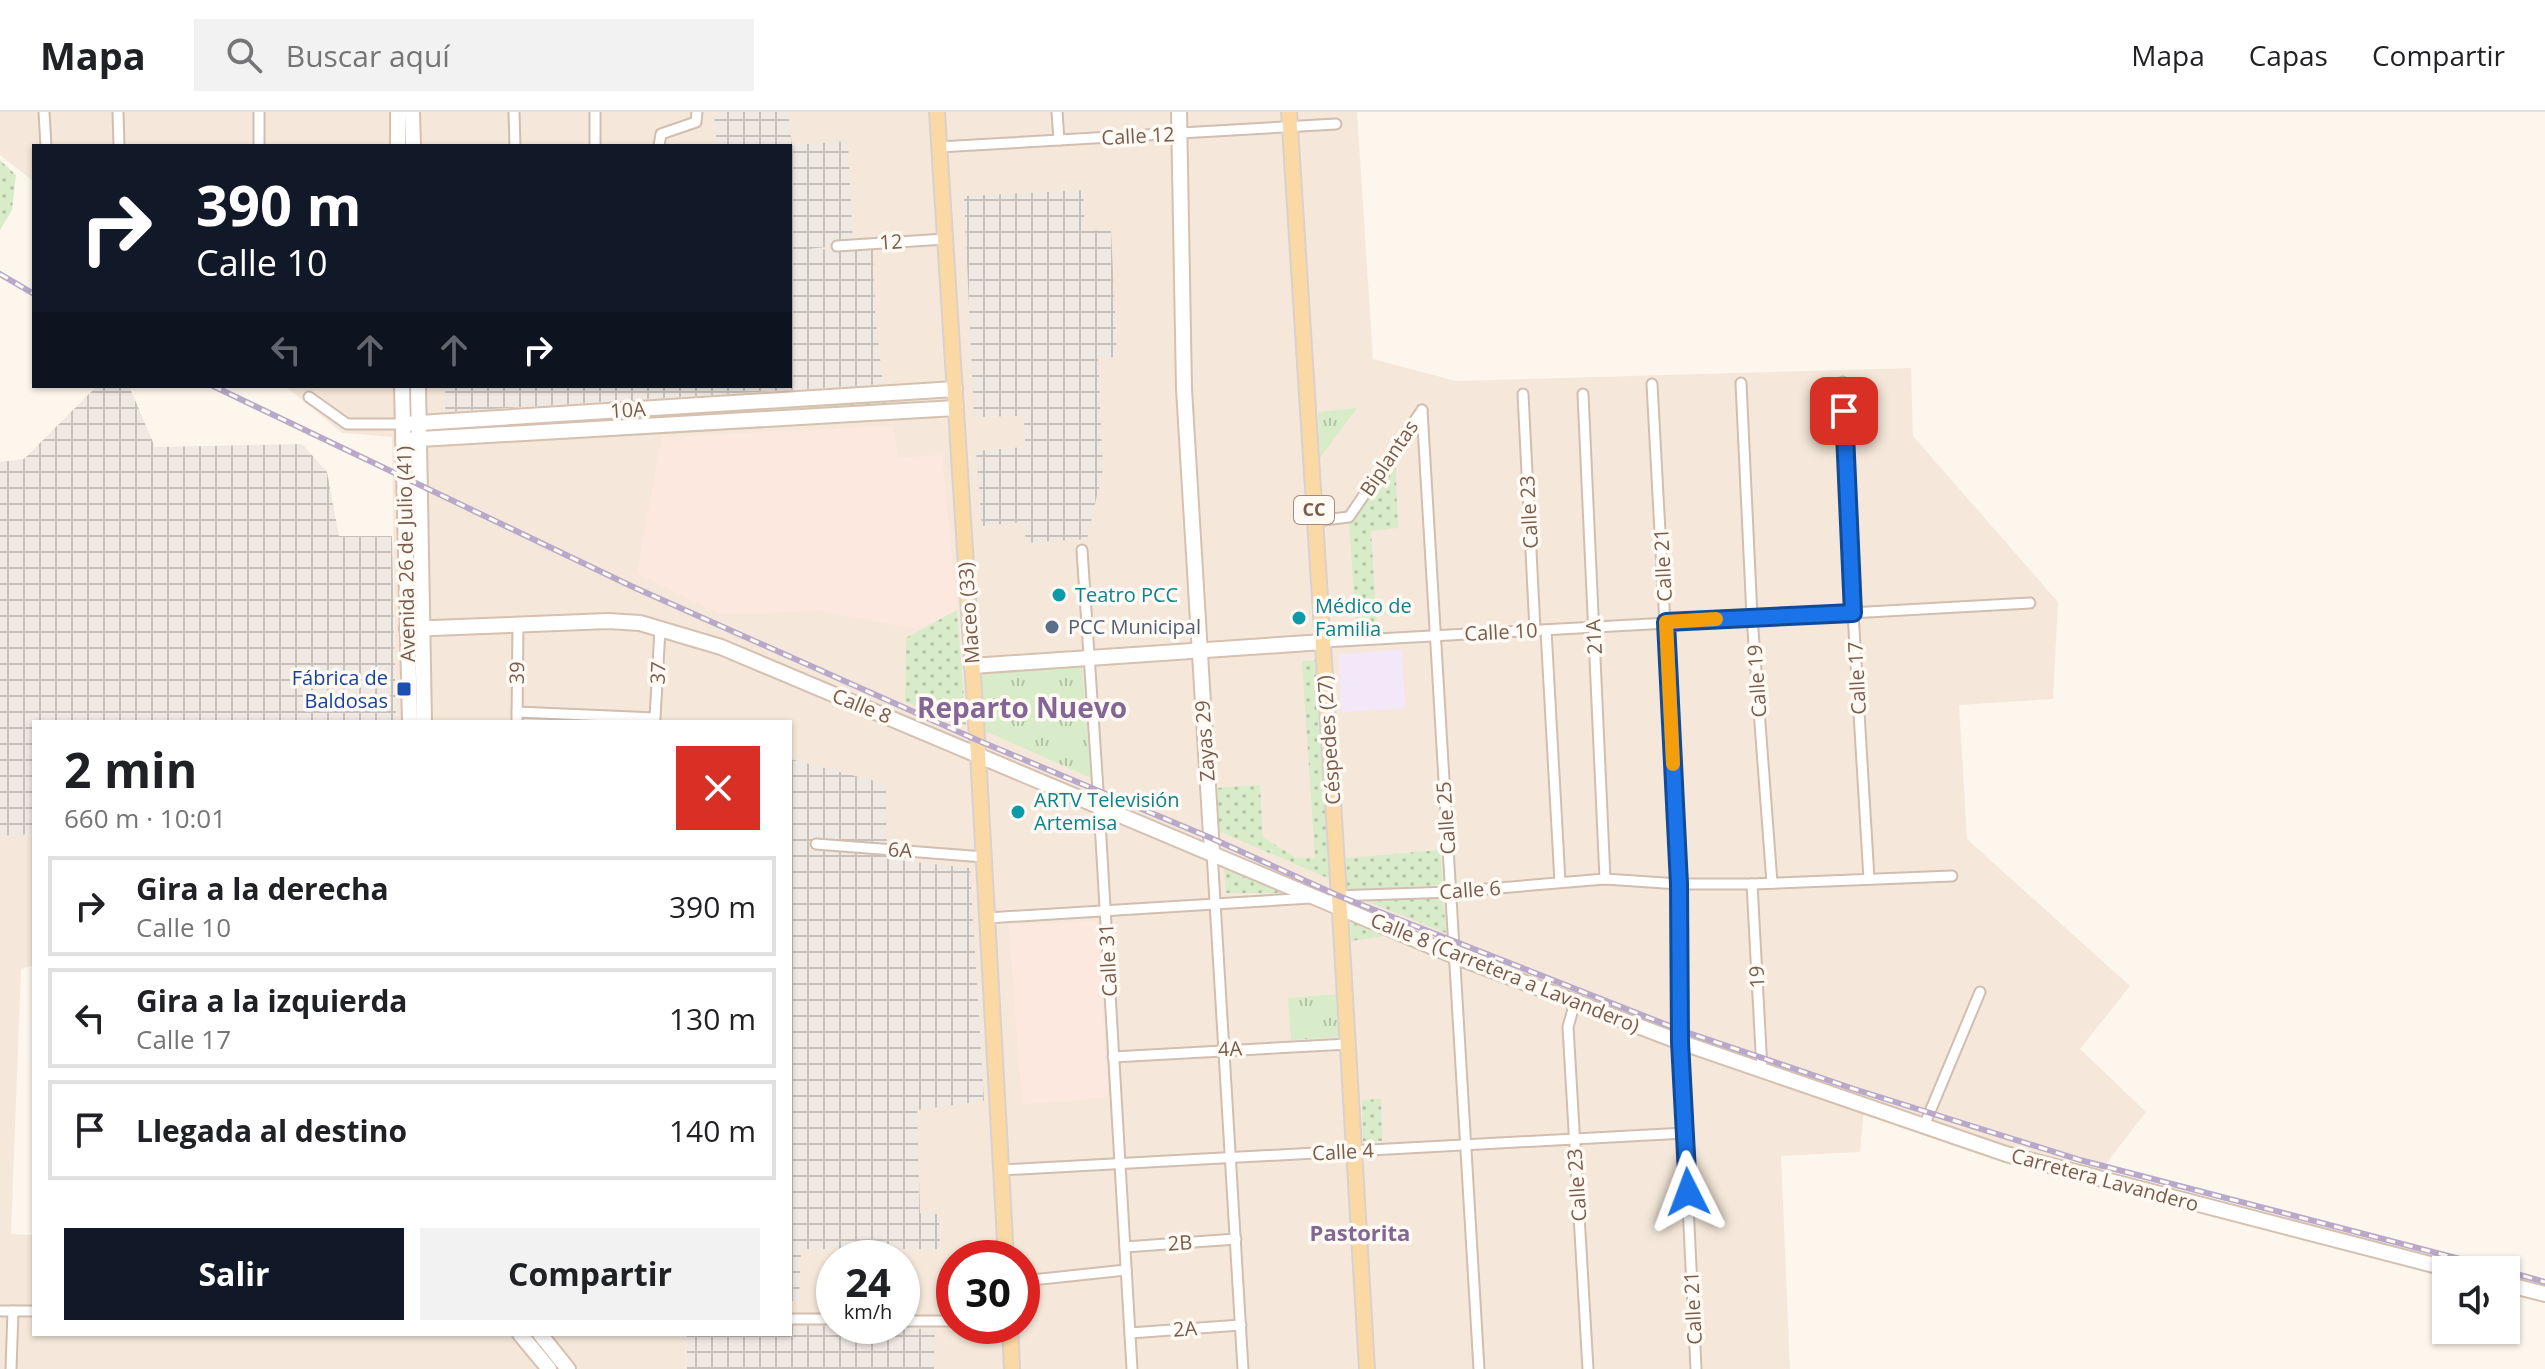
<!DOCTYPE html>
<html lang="es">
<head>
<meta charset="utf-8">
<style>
  :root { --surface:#fff; --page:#f2f2f2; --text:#202124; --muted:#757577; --line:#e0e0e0; --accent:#111827 }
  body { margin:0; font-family:"Open Sans",sans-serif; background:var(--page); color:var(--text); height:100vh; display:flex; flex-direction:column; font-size:30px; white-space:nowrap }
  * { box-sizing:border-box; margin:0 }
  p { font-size:26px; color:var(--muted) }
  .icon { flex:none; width:44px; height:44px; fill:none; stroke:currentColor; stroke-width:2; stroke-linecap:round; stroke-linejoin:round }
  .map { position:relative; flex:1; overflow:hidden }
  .drawer { position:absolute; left:32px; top:608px; width:760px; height:616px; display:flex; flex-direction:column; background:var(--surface); border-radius:0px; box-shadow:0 2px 6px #0004 }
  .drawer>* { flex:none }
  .hud { position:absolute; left:32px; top:32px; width:760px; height:244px; border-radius:0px; box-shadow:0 2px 6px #0004; background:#111827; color:#fff; overflow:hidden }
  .controls { position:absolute; left:2432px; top:1144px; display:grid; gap:16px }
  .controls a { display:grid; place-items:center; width:88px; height:88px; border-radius:0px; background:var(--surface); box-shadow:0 2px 6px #0004; font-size:40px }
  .speed { position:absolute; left:816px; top:1128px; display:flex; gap:16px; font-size:40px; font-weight:700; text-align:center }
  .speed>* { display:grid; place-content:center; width:104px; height:104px; border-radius:50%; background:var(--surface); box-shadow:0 2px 6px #0004; line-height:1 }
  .speed small { font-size:20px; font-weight:400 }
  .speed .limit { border:12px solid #d22; background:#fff; color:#111 }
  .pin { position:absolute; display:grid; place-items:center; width:68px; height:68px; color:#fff; margin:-34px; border-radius:16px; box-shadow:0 4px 12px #0006 }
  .me { position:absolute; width:88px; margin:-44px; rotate:357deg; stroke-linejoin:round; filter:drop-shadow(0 0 6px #0008) }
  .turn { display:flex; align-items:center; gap:28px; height:168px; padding:0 32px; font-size:36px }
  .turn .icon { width:104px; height:104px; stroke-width:2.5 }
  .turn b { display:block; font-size:56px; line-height:68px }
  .lanes { display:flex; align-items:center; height:76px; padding:0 32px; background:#0003; justify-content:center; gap:40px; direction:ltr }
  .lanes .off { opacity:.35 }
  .round { display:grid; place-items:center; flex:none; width:84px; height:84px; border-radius:0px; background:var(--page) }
  .overview { display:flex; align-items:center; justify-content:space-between; height:136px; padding:0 32px }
  h1 { font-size:48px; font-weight:700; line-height:60px }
  .primary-button { display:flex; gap:16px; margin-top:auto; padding:16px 32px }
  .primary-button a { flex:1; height:92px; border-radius:0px; background:var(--accent); color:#fff; font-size:32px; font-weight:700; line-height:92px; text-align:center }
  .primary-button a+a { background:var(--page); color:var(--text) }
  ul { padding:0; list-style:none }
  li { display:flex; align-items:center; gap:24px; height:100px; margin:0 16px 12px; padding:0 16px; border:4px solid var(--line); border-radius:0px }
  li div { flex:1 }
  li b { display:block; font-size:30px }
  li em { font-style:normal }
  header { display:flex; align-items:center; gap:48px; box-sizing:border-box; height:112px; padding:0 40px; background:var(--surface); border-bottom:2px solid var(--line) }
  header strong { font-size:38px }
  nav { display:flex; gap:44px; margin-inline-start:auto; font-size:28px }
  .search { width:560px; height:72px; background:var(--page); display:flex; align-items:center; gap:20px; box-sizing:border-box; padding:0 28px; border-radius:0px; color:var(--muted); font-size:30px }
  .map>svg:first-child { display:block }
</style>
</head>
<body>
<header>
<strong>Mapa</strong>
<div class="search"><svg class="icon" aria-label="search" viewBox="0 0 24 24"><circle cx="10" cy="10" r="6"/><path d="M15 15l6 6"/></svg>Buscar aquí</div>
<nav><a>Mapa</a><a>Capas</a><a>Compartir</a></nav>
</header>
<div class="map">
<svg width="2545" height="1257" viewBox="0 0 2545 1257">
  <defs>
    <pattern id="industrial-grid" width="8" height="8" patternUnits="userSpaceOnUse" patternTransform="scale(2)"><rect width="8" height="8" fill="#efe9e4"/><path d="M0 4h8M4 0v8" fill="none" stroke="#c7c0bb"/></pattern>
    <pattern id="grass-dots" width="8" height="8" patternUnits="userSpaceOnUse" patternTransform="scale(2)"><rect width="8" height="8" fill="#d8ecc9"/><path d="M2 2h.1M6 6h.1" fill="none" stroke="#b4c2a5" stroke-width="1.8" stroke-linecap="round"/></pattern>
    <pattern id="park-tufts" width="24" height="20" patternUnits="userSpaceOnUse" patternTransform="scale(2)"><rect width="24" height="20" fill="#d8ecc9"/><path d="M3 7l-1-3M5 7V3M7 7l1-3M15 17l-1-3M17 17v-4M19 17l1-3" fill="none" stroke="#b4c2a5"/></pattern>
  </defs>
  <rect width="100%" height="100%" fill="#fdf6ec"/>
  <path fill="#f5e8da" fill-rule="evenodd" d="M0,0H1357L1373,247L1456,269L1911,256L1913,324L2058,490L2053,587L1959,593L1967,727L2130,874L2080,937L2146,1000L2098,1062L1864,997L1860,1040L1781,1044L1790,1257H0V724L34,722V853L21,857L11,1122L34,1123V1222H790V610H396L392,325L342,321L285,274H790V34H34V70L0,43ZM834,1146H902V1214H834ZM954,1146H1022V1214H954Z"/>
  <g fill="#fde8e0">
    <polygon points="893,314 898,346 942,343 957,498 918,517 820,499 720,502 637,461 662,325"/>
    <polygon points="1097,809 1108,986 1022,992 1009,813"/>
  </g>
  <g fill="url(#industrial-grid)">
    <polygon points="725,0 788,0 792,33 848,29 853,132 808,137 873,138 875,201 883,272 445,300 445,274 790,274 790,34 717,34 714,3"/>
    <polygon points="1083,78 1085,119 1111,118 1117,245 1098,246 1103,357 1087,427 1026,431 1024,410 982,414 976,339 1025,335 1024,304 974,305 964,84"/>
    <polygon points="97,274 129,274 155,335 302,332 327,360 339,424 392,424 396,610 34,610 34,722 0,724 0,350 24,347"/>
    <polygon points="790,647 886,672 887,747 970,756 984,989 917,998 920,1101 939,1102 940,1137 801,1137 799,1189 790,1189"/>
    <polygon points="790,1213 935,1217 934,1257 687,1257 687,1222 790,1222"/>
  </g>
  <polygon fill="#f3e8fa" points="1402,538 1405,596 1341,600 1339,542"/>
  <g fill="url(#grass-dots)">
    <polygon points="0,48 16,63 12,98 0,118"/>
    <polygon points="912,286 916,288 913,292 750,302 750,297"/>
    <polygon points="720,301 721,303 474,318 474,313"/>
    <polygon points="1395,342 1398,416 1371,419 1377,514 1356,515 1349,408"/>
    <polygon points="957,498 966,613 905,590 906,526"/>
    <polygon points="1316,548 1328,746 1330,767 1218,719 1216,676 1260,673 1263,725 1296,746 1315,746 1302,549"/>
    <polygon points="1440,738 1443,773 1350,778 1347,774 1346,746"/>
    <polygon points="1224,754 1283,781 1226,781"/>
    <polygon points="1443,785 1446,821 1361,787"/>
    <polygon points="1350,807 1386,824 1351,829"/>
    <polygon points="1381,987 1382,1029 1363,1029 1362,988"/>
  </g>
  <g fill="url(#park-tufts)">
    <polygon points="1357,296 1320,346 1318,300"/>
    <polygon points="1082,555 1091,666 985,619 982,561"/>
    <polygon points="1339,882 1341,925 1291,928 1288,886"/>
  </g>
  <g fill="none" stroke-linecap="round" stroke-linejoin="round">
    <g stroke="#d1beb0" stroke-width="13">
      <g id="street">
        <polyline points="44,0 46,34"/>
        <polyline points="118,0 119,34"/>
        <polyline points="514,0 515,34"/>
        <polyline points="595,0 595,34"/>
        <polyline points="1057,0 1059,28"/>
        <polyline points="259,34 259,0"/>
        <polyline points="659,34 661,22 696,10 697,0"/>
        <polyline points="939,35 1336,12"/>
        <polyline points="837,134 945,127"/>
        <polyline points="1843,270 1853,501 1869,767"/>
        <polyline points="1741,271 1752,505 1772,771"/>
        <polyline points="1652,272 1679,772 1680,930 1696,1257"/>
        <polyline points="1523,282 1535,518"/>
        <polyline points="1583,282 1605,767"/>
        <polyline points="309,285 347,312 403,312"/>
        <polyline points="1422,298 1479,1257"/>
        <polyline points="1315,409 1349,405 1422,298"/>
        <polyline points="1082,438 1099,693 1132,1257"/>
        <polyline points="1546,518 1560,770"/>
        <polyline points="1323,530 2030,491"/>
        <polyline points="517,600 655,606 660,517"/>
        <polyline points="517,610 518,512"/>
        <polyline points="816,732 984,745"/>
        <polyline points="1212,740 1243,1257"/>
        <polyline points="1752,772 1762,958"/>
        <polyline points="1334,784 1451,780 1605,767 1679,772 1752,772 1952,764"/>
        <polyline points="987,806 1311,786"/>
        <polyline points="1575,890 1568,915 1588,1257"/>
        <polyline points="1113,945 1348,932"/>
        <polyline points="1924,1014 1980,880"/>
        <polyline points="1001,1058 1685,1021"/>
        <polyline points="1125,1135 1236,1127"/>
        <polyline points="1022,1169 1126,1158"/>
        <polyline points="0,1199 34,1199"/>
        <polyline points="790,1207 834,1207"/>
        <polyline points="902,1209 954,1209"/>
        <polyline points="1130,1221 1241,1213"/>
        <polyline points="11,1257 13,1199"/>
      </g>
    </g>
    <g stroke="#d6c0b0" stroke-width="18">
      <g id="secondary">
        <polyline points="398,0 398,34"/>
        <polyline points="412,0 413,34"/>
        <polyline points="1179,0 1184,277 1212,740"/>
        <polyline points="402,274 410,610"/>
        <polyline points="418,274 424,610"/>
        <polyline points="403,312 955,277"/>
        <polyline points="403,328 956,296"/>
        <polyline points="407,517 608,509 640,511 721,535 1452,843 1680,930 2006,1042 2453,1158"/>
        <polyline points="972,554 1323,530"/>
        <polyline points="2506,1172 2545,1182"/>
        <polyline points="520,1222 549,1257"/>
        <polyline points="540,1222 568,1257"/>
      </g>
    </g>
    <g stroke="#dad1cd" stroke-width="18">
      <g id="primary">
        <polyline points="937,0 978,642 1006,1146"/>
        <polyline points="1289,0 1339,784 1367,1257"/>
        <polyline points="1010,1214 1012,1257"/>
      </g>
    </g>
    <use href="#street" stroke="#fff" stroke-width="9"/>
    <use href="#secondary" stroke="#fff" stroke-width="14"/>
    <use href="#primary" stroke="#fbd9a5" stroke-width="14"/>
    <g stroke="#b9a8c9" stroke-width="6">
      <g id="rail">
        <polyline points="0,162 34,182"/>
        <polyline points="213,274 631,474 977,628 1211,726 1339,784 1680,918 1854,977 2080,1048 2502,1158"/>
        <polyline points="2506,1159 2545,1170"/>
      </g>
    </g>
    <use href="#rail" stroke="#fffaf3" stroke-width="3" stroke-dasharray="9" stroke-linecap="butt"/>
  </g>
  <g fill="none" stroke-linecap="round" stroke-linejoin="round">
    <g stroke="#114b97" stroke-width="20">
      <polyline id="route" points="1688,1080 1680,930 1679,772 1666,510 1853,501 1844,299"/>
    </g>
    <use href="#route" stroke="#1a73e8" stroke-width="14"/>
    <polyline stroke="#f59e0b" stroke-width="14" points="1673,652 1666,510 1716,507"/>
  </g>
  <g fill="#0f9aa8" stroke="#fffaf3" stroke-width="3">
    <circle cx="1059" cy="483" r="8"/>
    <circle cx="1299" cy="506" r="8"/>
    <circle cx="1018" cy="700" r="8"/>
  </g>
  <circle fill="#5c6f8a" stroke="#fffaf3" stroke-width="3" cx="1052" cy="515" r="8"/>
  <rect fill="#1a4fb4" stroke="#fffaf3" stroke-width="3" x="396" y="569" width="16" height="16" rx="4"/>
  <g text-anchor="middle" stroke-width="7" stroke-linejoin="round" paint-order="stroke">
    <rect fill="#fffaf3" stroke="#a28b7f" stroke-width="2" x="1294" y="384" width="40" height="28" rx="6"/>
    <g font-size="18" font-weight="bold" fill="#7a5c4d">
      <text x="1314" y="404">CC</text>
    </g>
    <g font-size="20" fill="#7a5c4d" stroke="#fffaf3">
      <text transform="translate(1138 24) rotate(-3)" y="7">Calle 12</text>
      <text transform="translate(891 130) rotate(-4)" y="7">12</text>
      <text transform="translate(628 298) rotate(-4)" y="7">10A</text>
      <text transform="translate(1389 346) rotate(-56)" y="7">Biplantas</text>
      <text transform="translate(1529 400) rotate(-93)" y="7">Calle 23</text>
      <text transform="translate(406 442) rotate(-91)" y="7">Avenida 26 de Julio (41)</text>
      <text transform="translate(1663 453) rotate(-93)" y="7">Calle 21</text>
      <text transform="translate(969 501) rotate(-94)" y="7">Maceo (33)</text>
      <text transform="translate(1501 520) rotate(-3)" y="7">Calle 10</text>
      <text transform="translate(1594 525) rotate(-93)" y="7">21A</text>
      <text transform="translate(517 561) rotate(-89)" y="7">39</text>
      <text transform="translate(658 561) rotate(-87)" y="7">37</text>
      <text transform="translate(1857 566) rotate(-93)" y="7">Calle 17</text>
      <text transform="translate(1757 569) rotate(-94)" y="7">Calle 19</text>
      <text transform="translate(862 594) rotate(22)" y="7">Calle 8</text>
      <text transform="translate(1329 628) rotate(-94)" y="7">Céspedes (27)</text>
      <text transform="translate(1205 629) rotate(-94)" y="7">Zayas 29</text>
      <text transform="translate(1446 706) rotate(-94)" y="7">Calle 25</text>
      <text transform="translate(900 738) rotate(4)" y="7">6A</text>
      <text transform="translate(1470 778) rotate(-4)" y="7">Calle 6</text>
      <text transform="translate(1108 848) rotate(-93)" y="7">Calle 31</text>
      <text transform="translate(1505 861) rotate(22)" y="7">Calle 8 (Carretera a Lavandero)</text>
      <text transform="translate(1757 865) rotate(-93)" y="7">19</text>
      <text transform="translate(1230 937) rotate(-3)" y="7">4A</text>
      <text transform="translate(1343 1040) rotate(-3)" y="7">Calle 4</text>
      <text transform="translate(2105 1068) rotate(15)" y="7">Carretera Lavandero</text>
      <text transform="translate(1577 1073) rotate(-94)" y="7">Calle 23</text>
      <text transform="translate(1180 1131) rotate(-4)" y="7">2B</text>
      <text transform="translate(1693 1196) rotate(-93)" y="7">Calle 21</text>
      <text transform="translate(1185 1217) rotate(-4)" y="7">2A</text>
    </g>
    <g font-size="20" fill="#0d838f" stroke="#fffaf3" text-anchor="start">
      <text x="1075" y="490">Teatro PCC</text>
      <text x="1315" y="501">Médico de<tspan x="1315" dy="23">Familia</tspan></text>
      <text x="1034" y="695">ARTV Televisión<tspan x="1034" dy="23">Artemisa</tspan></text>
    </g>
    <g font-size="20" fill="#4e5e75" stroke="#fffaf3" text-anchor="start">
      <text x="1068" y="522">PCC Municipal</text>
    </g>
    <g font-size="20" fill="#164399" stroke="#fffaf3" text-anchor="end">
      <text x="388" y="573">Fábrica de<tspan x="388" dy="23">Baldosas</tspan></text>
    </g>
    <g font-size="22" font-weight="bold" fill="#846695" stroke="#fffaf3">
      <text x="1360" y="1129">Pastorita</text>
    </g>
    <g font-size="28" font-weight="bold" fill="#846695" stroke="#fffaf3">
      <text x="1022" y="606">Reparto Nuevo</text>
    </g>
  </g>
</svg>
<div class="controls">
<a><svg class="icon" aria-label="sound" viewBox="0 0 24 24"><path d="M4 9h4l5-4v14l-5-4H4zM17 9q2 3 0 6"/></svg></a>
</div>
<div class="speed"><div>24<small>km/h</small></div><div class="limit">30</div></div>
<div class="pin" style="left:1844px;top:299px;background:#d93025"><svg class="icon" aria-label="arrive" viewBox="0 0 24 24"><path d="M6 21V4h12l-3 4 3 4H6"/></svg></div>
<svg class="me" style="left:1688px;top:1080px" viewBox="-20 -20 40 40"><path d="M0-17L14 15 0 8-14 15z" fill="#1a73e8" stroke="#fff" stroke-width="4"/></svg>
<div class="hud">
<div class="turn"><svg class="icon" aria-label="right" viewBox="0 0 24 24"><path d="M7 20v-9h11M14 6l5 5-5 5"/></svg><div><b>390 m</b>Calle 10</div></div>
<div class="lanes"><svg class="icon off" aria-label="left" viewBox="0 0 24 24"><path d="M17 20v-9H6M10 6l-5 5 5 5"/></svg><svg class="icon off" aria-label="ahead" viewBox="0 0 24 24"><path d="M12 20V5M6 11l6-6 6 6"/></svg><svg class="icon off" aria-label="ahead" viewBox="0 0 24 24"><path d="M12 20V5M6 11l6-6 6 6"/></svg><svg class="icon" aria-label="right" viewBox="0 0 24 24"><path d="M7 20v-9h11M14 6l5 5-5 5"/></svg></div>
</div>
<section class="drawer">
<div class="overview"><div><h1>2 min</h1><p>660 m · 10:01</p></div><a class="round" style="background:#d93025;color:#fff"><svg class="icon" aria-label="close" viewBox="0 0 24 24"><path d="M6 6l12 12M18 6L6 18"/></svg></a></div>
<ul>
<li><svg class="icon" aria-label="right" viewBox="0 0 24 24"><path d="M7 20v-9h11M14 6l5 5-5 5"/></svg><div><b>Gira a la derecha</b><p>Calle 10</p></div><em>390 m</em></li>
<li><svg class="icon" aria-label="left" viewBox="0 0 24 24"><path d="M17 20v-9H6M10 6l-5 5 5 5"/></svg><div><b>Gira a la izquierda</b><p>Calle 17</p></div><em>130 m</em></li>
<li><svg class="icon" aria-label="arrive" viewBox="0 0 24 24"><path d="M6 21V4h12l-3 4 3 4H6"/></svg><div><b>Llegada al destino</b></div><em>140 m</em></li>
</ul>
<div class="primary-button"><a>Salir</a><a>Compartir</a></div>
</section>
</div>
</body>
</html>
